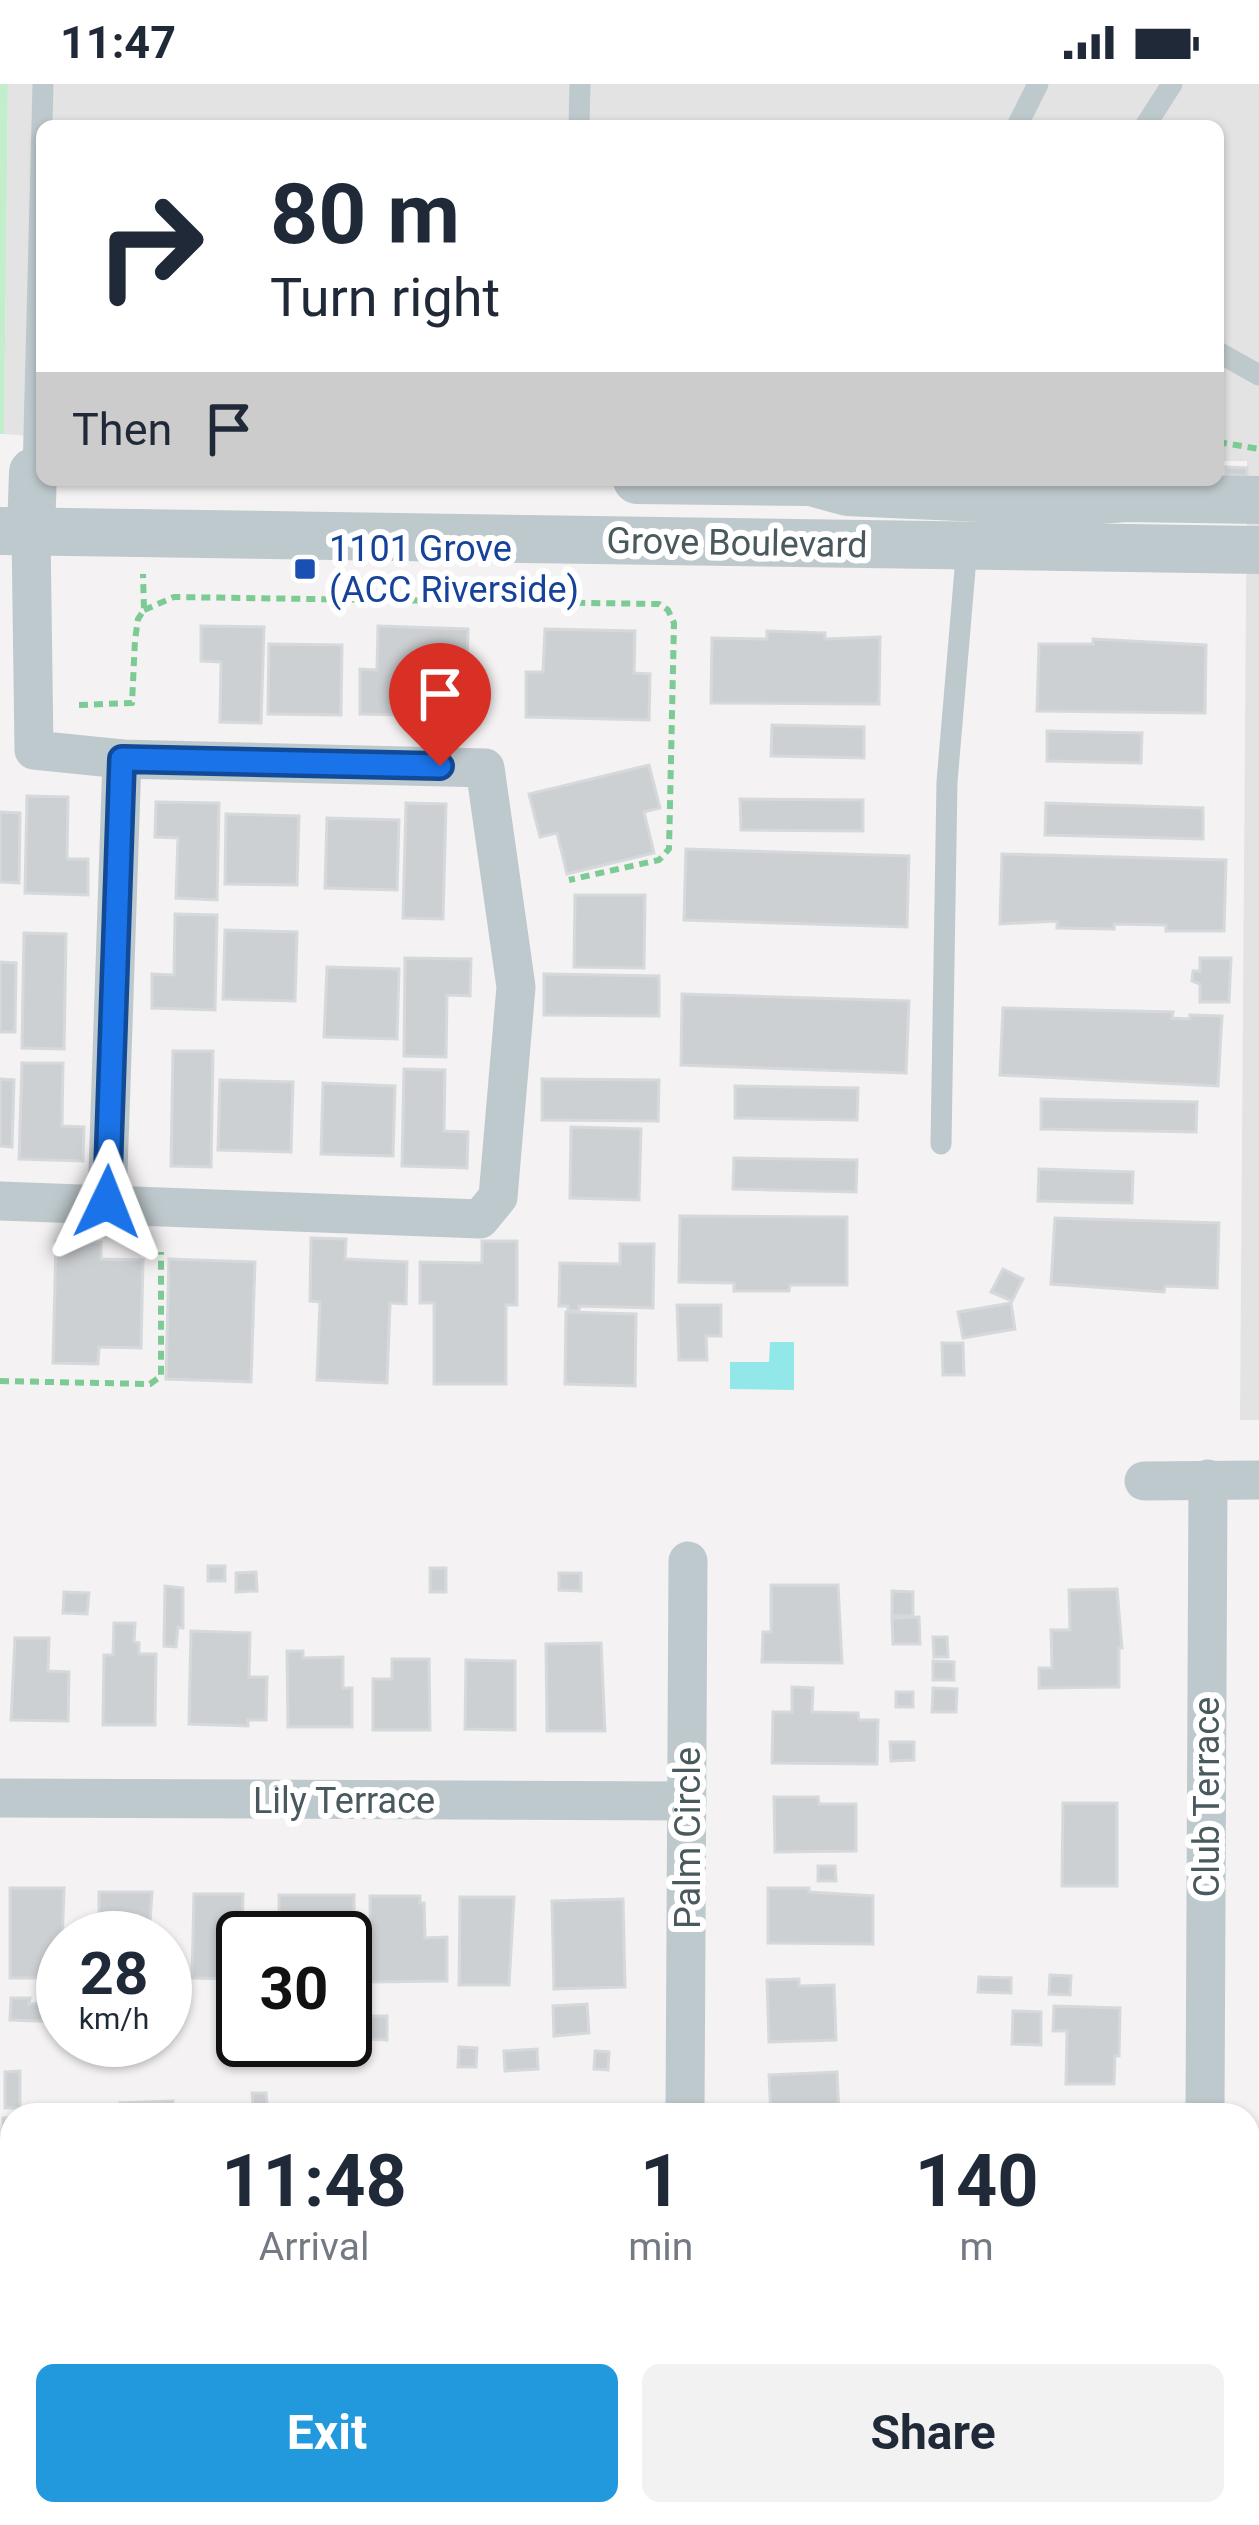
<!DOCTYPE html>
<html lang="en">
<head>
<meta charset="utf-8">
<style>
  :root { --surface:#fff; --page:#f2f2f3; --text:#1f2937; --muted:#747a83; --accent:#29d }
  body { margin:0; font-family:Roboto,sans-serif; background:var(--page); color:var(--text); height:100vh; display:flex; flex-direction:column; font-size:45px; white-space:nowrap }
  * { box-sizing:border-box; margin:0 }
  p { font-size:39px; color:var(--muted) }
  .icon { flex:none; width:66px; height:66px; fill:none; stroke:currentColor; stroke-width:2; stroke-linecap:round; stroke-linejoin:round }
  .map { position:relative; flex:1; overflow:hidden }
  .sheet { position:absolute; left:0px; top:2019px; width:1260px; height:423px; display:flex; flex-direction:column; background:var(--surface); border-radius:36px 36px 0 0; box-shadow:0 3px 9px #0004 }
  .sheet>* { flex:none }
  .top-card { position:absolute; left:36px; top:36px; width:1188px; height:366px; border-radius:18px; box-shadow:0 3px 9px #0004; background:#fff; color:var(--text); overflow:hidden }
  .speed { position:absolute; left:36px; top:1827px; display:flex; gap:24px; font-size:60px; font-weight:700; text-align:center }
  .speed>* { display:grid; place-content:center; width:156px; height:156px; border-radius:50%; background:var(--surface); box-shadow:0 3px 9px #0004; line-height:1 }
  .speed small { font-size:30px; font-weight:400 }
  .speed .limit { border:6px solid #111; border-radius:18px; background:#fff; color:#111 }
  .pin { position:absolute; display:grid; place-items:center; width:102px; height:102px; color:#fff; margin:-123px -51px; border-radius:50% 50% 50% 0; rotate:-45deg; box-shadow:0 0 12px #0007 }
  .pin .icon { rotate:45deg }
  .me { position:absolute; width:132px; margin:-66px; rotate:2deg; stroke-linejoin:round; filter:drop-shadow(0 0 9px #0008) }
  .turn { display:flex; align-items:center; gap:42px; height:252px; padding:0 36px; font-size:54px }
  .turn .icon { width:156px; height:156px; stroke-width:2.5 }
  .turn b { display:block; font-size:84px; line-height:102px }
  .then { display:flex; align-items:center; height:114px; padding:0 36px; background:#0003; gap:24px; font-size:45px }
  .eta { display:flex; justify-content:space-evenly; align-items:center; height:204px; text-align:center }
  .eta b { font-size:72px; font-weight:700; line-height:84px }
  .primary-button { display:flex; gap:24px; margin-top:auto; padding:24px 36px }
  .primary-button a { flex:1; height:138px; border-radius:18px; background:var(--accent); color:#fff; font-size:48px; font-weight:700; line-height:138px; text-align:center }
  .primary-button a+a { background:var(--page); color:var(--text) }
  .status { display:flex; justify-content:space-between; align-items:center; height:84px; padding:0 60px; background:var(--surface); direction:ltr }
  .status svg { height:33px; fill:currentColor }
  .map>svg:first-child { display:block }
</style>
</head>
<body>
<div class="status"><b>11:47</b><svg viewBox="0 0 49 12"><path d="M0 12V9h3v3zM5 12V6h3v6zM10 12V3h3v9zM15 12V0h3v12zM26 1h20v11H26zM47 4h2v5h-2z"/></svg></div>
<div class="map">
<svg width="1259" height="2441" viewBox="0 0 1259 2441">
  <rect width="100%" height="100%" fill="#f4f2f2"/>
  <polygon fill="#e4e3e3" points="8,0 1259,0 1259,1336 1240,1336 1247,377 1218,377 1218,42 42,42 42,353 4,350"/>
  <polygon fill="#c3eecb" points="0,0 8,0 4,350 0,350"/>
  <polygon fill="#92e8e9" points="770,1258 794,1258 794,1306 730,1305 730,1278 769,1278"/>
  <g fill="#ccd0d3" stroke="#d6d9dc" stroke-width="3">
    <polygon points="1226,383 1247,384 1247,392 1226,391"/>
    <polygon points="201,542 264,543 261,639 220,638 221,578 201,577"/>
    <polygon points="378,542 468,545 467,587 484,587 483,633 360,630 360,585 377,586"/>
    <polygon points="545,545 635,547 634,589 650,590 649,636 526,633 526,588 543,588"/>
    <polygon points="767,547 825,549 825,555 880,553 879,620 711,619 712,554 767,555"/>
    <polygon points="1093,555 1206,561 1205,629 1037,627 1039,560 1093,560"/>
    <polygon points="269,560 342,561 341,631 268,630"/>
    <polygon points="772,641 864,643 864,674 771,672"/>
    <polygon points="1047,647 1142,649 1141,679 1047,677"/>
    <polygon points="649,681 660,724 644,728 654,769 567,790 557,749 540,753 529,710"/>
    <polygon points="27,712 68,713 67,775 88,775 88,811 25,809"/>
    <polygon points="740,715 863,716 863,747 741,746"/>
    <polygon points="156,718 219,719 217,816 176,814 178,754 155,753"/>
    <polygon points="406,719 446,720 443,835 403,834"/>
    <polygon points="1046,719 1203,724 1203,755 1045,751"/>
    <polygon points="0,728 20,729 19,799 0,798"/>
    <polygon points="226,730 299,732 297,801 225,800"/>
    <polygon points="327,734 399,736 397,806 325,804"/>
    <polygon points="686,765 909,772 907,843 684,836"/>
    <polygon points="1002,770 1226,776 1224,847 1166,847 1166,841 1114,840 1114,845 1057,844 1057,837 1000,840"/>
    <polygon points="575,811 645,811 644,884 574,883"/>
    <polygon points="175,830 217,831 215,926 152,924 152,890 174,891"/>
    <polygon points="225,846 297,848 295,917 223,915"/>
    <polygon points="24,849 66,850 64,965 22,964"/>
    <polygon points="405,874 471,875 470,912 447,911 446,973 404,972"/>
    <polygon points="1200,874 1231,874 1229,918 1200,918 1200,900 1192,897 1193,887 1200,887"/>
    <polygon points="0,878 16,879 15,948 0,948"/>
    <polygon points="327,883 399,885 397,955 324,953"/>
    <polygon points="544,890 659,892 659,932 544,931"/>
    <polygon points="682,910 909,917 906,989 681,981"/>
    <polygon points="1003,924 1173,928 1172,934 1190,935 1190,931 1222,932 1218,1002 1000,991"/>
    <polygon points="173,967 213,967 211,1083 171,1082"/>
    <polygon points="22,979 63,979 62,1042 84,1043 83,1077 19,1075"/>
    <polygon points="404,985 445,986 444,1047 468,1048 467,1084 402,1082"/>
    <polygon points="0,995 14,996 12,1063 0,1062"/>
    <polygon points="542,995 659,996 658,1037 542,1036"/>
    <polygon points="220,996 293,998 291,1068 218,1066"/>
    <polygon points="323,999 395,1002 393,1072 321,1070"/>
    <polygon points="735,1002 858,1004 857,1036 735,1034"/>
    <polygon points="1041,1015 1197,1018 1196,1048 1041,1045"/>
    <polygon points="571,1043 641,1045 639,1116 570,1114"/>
    <polygon points="734,1074 857,1076 856,1108 733,1105"/>
    <polygon points="1039,1085 1133,1088 1132,1119 1038,1117"/>
    <polygon points="680,1132 847,1133 847,1201 790,1201 789,1207 734,1207 734,1199 679,1198"/>
    <polygon points="1055,1134 1219,1139 1217,1204 1165,1202 1164,1208 1051,1200"/>
    <polygon points="311,1154 346,1155 345,1175 407,1178 406,1220 390,1219 387,1299 317,1296 320,1218 310,1217"/>
    <polygon points="56,1157 101,1158 101,1175 143,1176 141,1264 99,1263 98,1280 53,1279"/>
    <polygon points="482,1157 517,1157 517,1221 506,1221 506,1300 434,1300 434,1219 420,1219 420,1178 482,1179"/>
    <polygon points="620,1160 654,1160 653,1224 579,1222 579,1227 568,1227 568,1222 559,1222 560,1179 620,1180"/>
    <polygon points="169,1175 255,1178 251,1298 166,1295"/>
    <polygon points="1003,1185 1023,1195 1012,1217 991,1208"/>
    <polygon points="1011,1219 1015,1245 963,1254 958,1228"/>
    <polygon points="677,1221 721,1221 721,1252 706,1252 707,1276 679,1276"/>
    <polygon points="566,1228 636,1230 635,1302 565,1300"/>
    <polygon points="942,1259 963,1259 964,1291 943,1291"/>
    <rect x="208" y="1482" width="17" height="15"/>
    <rect x="430" y="1484" width="16" height="24"/>
    <polygon points="256,1488 257,1507 236,1508 236,1489"/>
    <polygon points="559,1489 581,1489 581,1507 559,1506"/>
    <polygon points="771,1501 838,1501 842,1579 762,1578 763,1548 771,1548"/>
    <polygon points="165,1502 183,1504 183,1544 178,1543 176,1563 164,1562"/>
    <polygon points="1117,1505 1122,1564 1119,1564 1119,1603 1039,1604 1039,1584 1052,1584 1051,1546 1070,1546 1069,1506"/>
    <polygon points="892,1507 913,1508 913,1532 892,1532"/>
    <polygon points="64,1508 89,1509 87,1530 63,1529"/>
    <polygon points="919,1533 920,1560 893,1560 892,1534"/>
    <polygon points="114,1539 135,1539 134,1558 139,1559 139,1570 156,1570 155,1641 103,1641 104,1571 113,1571"/>
    <polygon points="191,1547 250,1549 249,1593 267,1593 266,1636 248,1636 248,1642 189,1640"/>
    <polygon points="933,1553 947,1553 948,1573 934,1573"/>
    <polygon points="15,1554 49,1554 48,1587 69,1588 68,1637 11,1636"/>
    <polygon points="601,1559 605,1647 547,1647 546,1560"/>
    <polygon points="287,1567 303,1567 303,1574 343,1573 343,1604 352,1604 352,1643 288,1643"/>
    <polygon points="392,1575 429,1575 430,1646 373,1646 373,1595 392,1595"/>
    <polygon points="466,1576 515,1577 515,1646 465,1645"/>
    <polygon points="933,1577 954,1578 954,1596 933,1596"/>
    <polygon points="792,1603 813,1604 812,1628 858,1629 859,1636 878,1636 877,1680 772,1679 773,1628 792,1628"/>
    <polygon points="933,1604 957,1605 956,1628 932,1628"/>
    <rect x="896" y="1608" width="17" height="15"/>
    <polygon points="890,1658 914,1658 914,1676 891,1677"/>
    <polygon points="774,1713 818,1713 819,1720 856,1720 856,1767 775,1768"/>
    <polygon points="1063,1719 1117,1719 1117,1802 1062,1802"/>
    <polygon points="818,1782 835,1782 836,1797 818,1797"/>
    <polygon points="10,1804 64,1804 61,1894 10,1894"/>
    <polygon points="768,1804 809,1804 809,1808 873,1812 873,1860 768,1859"/>
    <polygon points="99,1808 152,1808 149,1854 99,1854"/>
    <polygon points="194,1810 243,1810 241,1895 192,1894"/>
    <polygon points="279,1811 354,1811 354,1848 328,1848 328,1854 279,1854"/>
    <polygon points="370,1812 420,1812 420,1819 424,1819 425,1854 447,1853 447,1897 371,1898"/>
    <polygon points="460,1813 514,1813 509,1901 459,1901"/>
    <polygon points="623,1815 625,1903 554,1905 552,1817"/>
    <polygon points="1050,1891 1071,1892 1070,1911 1049,1910"/>
    <polygon points="979,1893 1011,1894 1011,1909 978,1908"/>
    <polygon points="799,1895 799,1902 834,1901 836,1956 769,1958 767,1896"/>
    <polygon points="11,1914 30,1914 29,1920 62,1918 61,1938 10,1936"/>
    <polygon points="587,1920 589,1949 554,1952 553,1922"/>
    <polygon points="1054,1922 1120,1924 1119,1972 1115,1972 1114,2000 1066,2000 1067,1947 1053,1947"/>
    <polygon points="1013,1927 1041,1928 1041,1961 1012,1960"/>
    <polygon points="366,1932 387,1932 387,1956 365,1955"/>
    <polygon points="459,1963 477,1964 476,1983 458,1983"/>
    <polygon points="537,1965 538,1985 505,1987 504,1967"/>
    <polygon points="595,1967 609,1968 608,1986 594,1985"/>
    <polygon points="20,1987 20,2024 5,2024 5,1988"/>
    <polygon points="837,1988 839,2031 771,2031 769,1991"/>
    <polygon points="252,2009 266,2009 267,2021 253,2021"/>
    <polygon points="173,2017 173,2031 120,2031 120,2019"/>
    <rect x="465" y="2027" width="68" height="4"/>
    <polygon points="1043,2027 1100,2027 1100,2031 1044,2031"/>
    <polygon points="3,2034 12,2034 12,2100 4,2100"/>
    <rect x="83" y="2430" width="40" height="11"/>
    <polygon points="1068,2430 1115,2430 1116,2436 1068,2438"/>
    <rect x="770" y="2438" width="77" height="3"/>
  </g>
  <g fill="none" stroke-linecap="round" stroke-linejoin="round">
    <g stroke="#7ccb94" stroke-width="6" stroke-dasharray="9 6" stroke-linecap="butt">
      <polyline points="1218,358 1259,365"/>
      <polyline points="144,526 174,513 659,520 668,526 674,539 669,765 659,776 569,796"/>
      <polyline points="79,621 132,619 135,556 138,535 144,526 143,490"/>
      <polyline points="0,1297 150,1300 161,1292 161,1168"/>
    </g>
    <g stroke="#bec9cd" stroke-width="21">
      <polyline points="579,42 580,0"/>
      <polyline points="1017,42 1038,0"/>
      <polyline points="1145,42 1172,0"/>
      <polyline points="1218,268 1259,291"/>
      <polyline points="33,388 43,0"/>
      <polyline points="941,1060 947,698 967,462"/>
    </g>
    <g stroke="#bec9cd" stroke-width="39">
      <polyline points="0,1117 480,1135 498,1113 516,903 485,684 122,675 34,666 31,448"/>
      <polyline points="107,1118 122,675"/>
      <polyline points="1144,1397 1259,1396"/>
      <polyline points="0,1714 687,1717"/>
      <polyline points="685,2031 688,1477"/>
      <polyline points="1205,2031 1208,1395"/>
      <polyline points="0,2174 12,2174"/>
      <polyline points="212,2441 212,2430"/>
      <polyline points="682,2441 682,2430"/>
      <polyline points="1202,2441 1203,2430"/>
    </g>
    <g stroke="#bec9cd" stroke-width="48">
      <polyline points="637,396 811,398 847,408 1070,418 1126,414 1259,416"/>
      <polyline points="0,447 1259,466"/>
      <polyline points="31,448 33,388"/>
    </g>
  </g>
  <g fill="none" stroke-linecap="round" stroke-linejoin="round">
    <g stroke="#114b97" stroke-width="30">
      <polyline id="route" points="107,1118 122,675 440,682"/>
    </g>
    <use href="#route" stroke="#1a73e8" stroke-width="21"/>
  </g>
  <rect fill="#1a4fb4" stroke="#fff" stroke-width="4.5" x="293" y="473" width="24" height="24" rx="6"/>
  <g text-anchor="middle" stroke-width="12" stroke-linejoin="round" paint-order="stroke">
    <g font-size="36" fill="#4a595e" stroke="#fff">
      <text transform="translate(737 458) rotate(1)" y="13">Grove Boulevard</text>
      <text transform="translate(1206 1713) rotate(-90)" y="13">Club Terrace</text>
      <text x="344" y="1729">Lily Terrace</text>
      <text transform="translate(687 1754) rotate(-90)" y="13">Palm Circle</text>
    </g>
    <g font-size="36" fill="#164399" stroke="#fff" text-anchor="start">
      <text x="329" y="477">1101 Grove<tspan x="329" dy="41">(ACC Riverside)</tspan></text>
    </g>
  </g>
</svg>
<div class="speed"><div>28<small>km/h</small></div><div class="limit">30</div></div>
<div class="pin" style="left:440px;top:682px;background:#d93025"><svg class="icon" aria-label="arrive" viewBox="0 0 24 24"><path d="M6 21V4h12l-3 4 3 4H6"/></svg></div>
<svg class="me" style="left:107px;top:1118px" viewBox="-20 -20 40 40"><path d="M0-17L14 15 0 8-14 15z" fill="#1a73e8" stroke="#fff" stroke-width="4"/></svg>
<div class="top-card">
<div class="turn"><svg class="icon" aria-label="right" viewBox="0 0 24 24"><path d="M7 20v-9h11M14 6l5 5-5 5"/></svg><div><b>80 m</b>Turn right</div></div>
<div class="then">Then<svg class="icon" aria-label="arrive" viewBox="0 0 24 24"><path d="M6 21V4h12l-3 4 3 4H6"/></svg></div>
</div>
<section class="sheet">
<div class="eta">
<div><b>11:48</b><p>Arrival</p></div>
<div><b>1</b><p>min</p></div>
<div><b>140</b><p>m</p></div>
</div>
<div class="primary-button"><a>Exit</a><a>Share</a></div>
</section>
</div>
</body>
</html>
